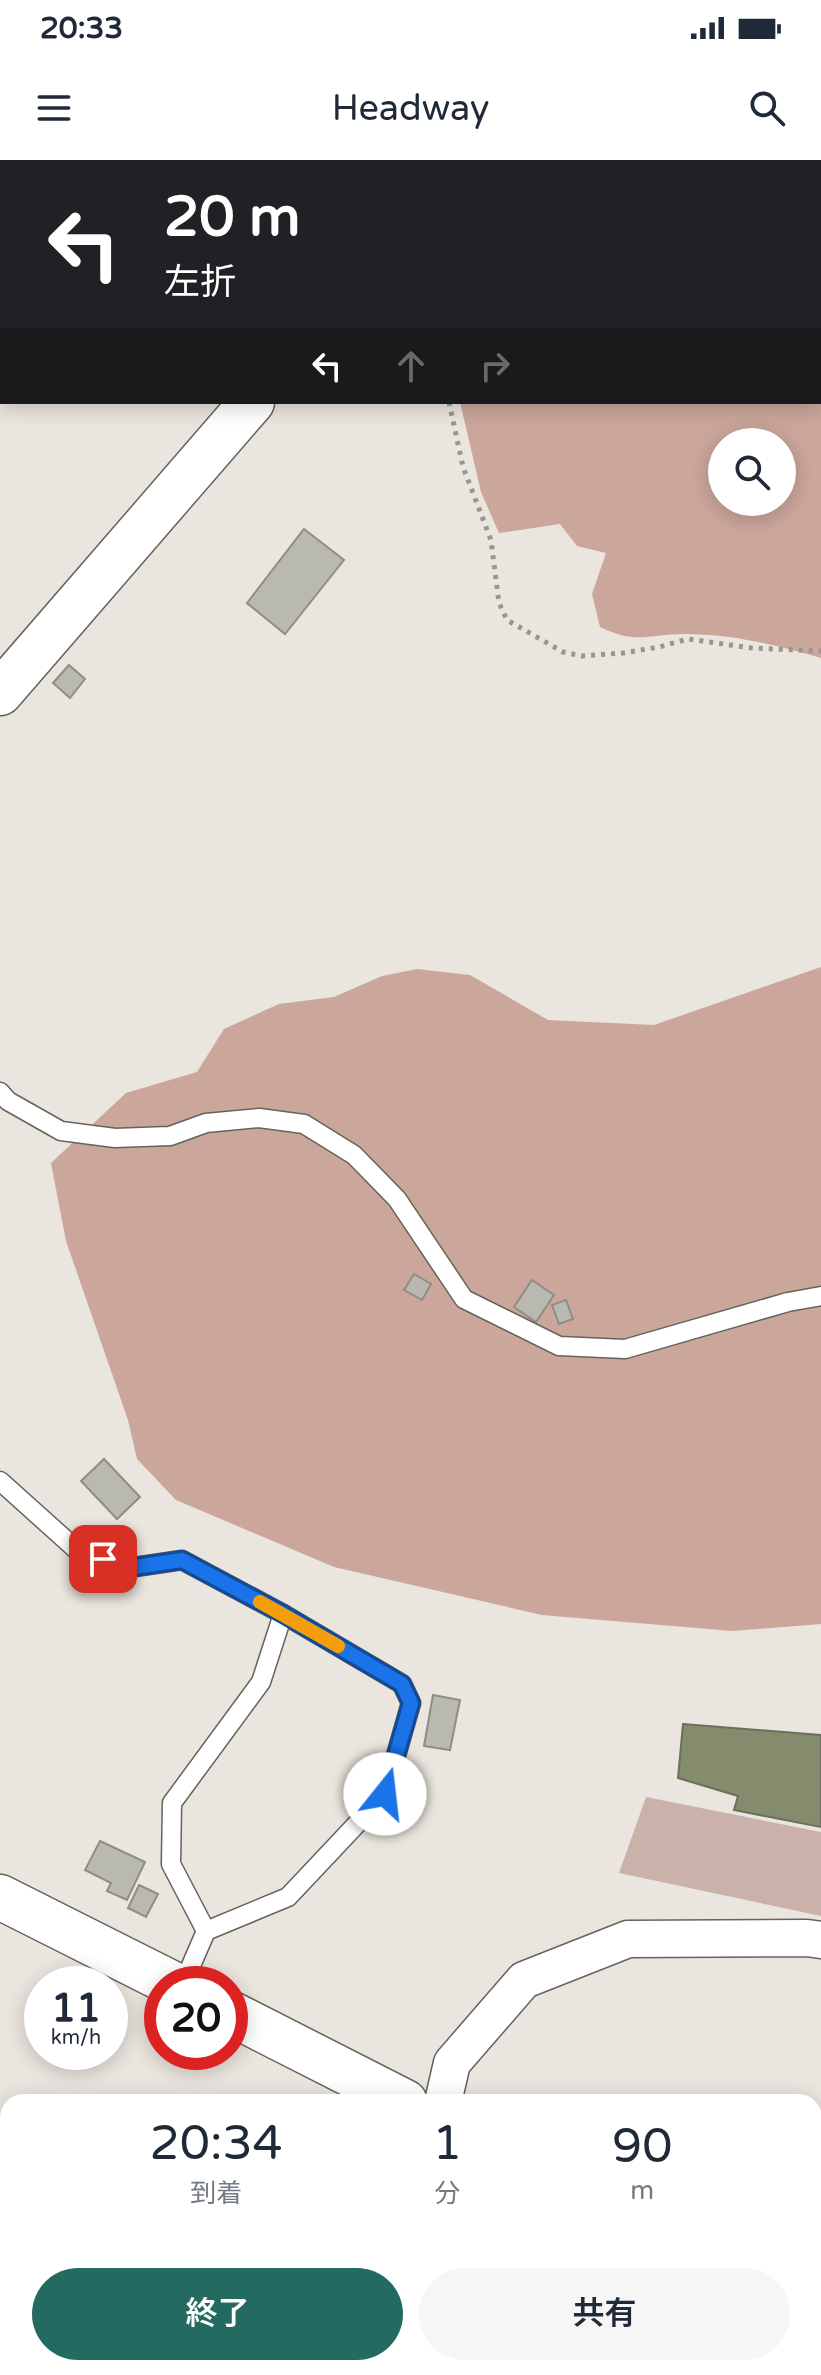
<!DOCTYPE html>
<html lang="ja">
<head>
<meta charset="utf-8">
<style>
  :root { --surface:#fff; --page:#f6f6f7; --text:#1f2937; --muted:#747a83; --accent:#236a60 }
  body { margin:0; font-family:"Varela Round","Noto Sans JP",sans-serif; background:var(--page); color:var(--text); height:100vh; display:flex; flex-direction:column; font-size:30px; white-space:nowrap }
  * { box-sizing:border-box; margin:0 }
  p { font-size:26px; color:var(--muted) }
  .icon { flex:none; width:44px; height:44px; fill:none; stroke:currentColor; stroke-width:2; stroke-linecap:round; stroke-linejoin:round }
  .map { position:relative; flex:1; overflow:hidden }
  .details { position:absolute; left:0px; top:1934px; width:822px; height:282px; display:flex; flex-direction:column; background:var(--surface); border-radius:24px 24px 0 0; box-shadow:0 4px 20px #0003 }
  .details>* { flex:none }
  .banner { position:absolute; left:0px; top:0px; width:822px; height:244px; box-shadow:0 4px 20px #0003; background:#202124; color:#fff; overflow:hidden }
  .controls { position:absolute; left:708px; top:268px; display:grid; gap:16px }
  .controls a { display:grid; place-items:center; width:88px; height:88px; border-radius:50%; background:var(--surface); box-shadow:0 4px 20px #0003; font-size:40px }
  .speed { position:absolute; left:24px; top:1806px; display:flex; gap:16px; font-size:40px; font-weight:700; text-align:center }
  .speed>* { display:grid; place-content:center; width:104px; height:104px; border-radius:50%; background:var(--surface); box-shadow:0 4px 20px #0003; line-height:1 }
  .speed small { font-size:20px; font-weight:400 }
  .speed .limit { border:12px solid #d22; background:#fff; color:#111 }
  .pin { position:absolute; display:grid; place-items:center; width:68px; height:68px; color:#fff; margin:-34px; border-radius:16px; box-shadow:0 4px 12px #0006 }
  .me { position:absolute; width:88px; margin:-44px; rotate:16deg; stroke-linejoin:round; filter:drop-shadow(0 0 6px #0008) }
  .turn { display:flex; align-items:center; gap:28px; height:168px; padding:0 32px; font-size:36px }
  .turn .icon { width:104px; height:104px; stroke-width:2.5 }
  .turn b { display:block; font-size:56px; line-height:68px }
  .lanes { display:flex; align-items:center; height:76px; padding:0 32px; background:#0003; justify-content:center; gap:40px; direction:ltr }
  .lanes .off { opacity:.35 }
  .eta { display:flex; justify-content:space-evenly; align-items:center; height:136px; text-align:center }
  .eta b { font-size:48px; font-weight:600; line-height:56px }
  .cta { display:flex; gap:16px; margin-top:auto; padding:16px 32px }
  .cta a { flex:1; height:92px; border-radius:48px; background:var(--accent); color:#fff; font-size:32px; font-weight:600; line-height:92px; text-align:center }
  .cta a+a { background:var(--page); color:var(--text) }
  .status { display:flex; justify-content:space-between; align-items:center; height:56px; padding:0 40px; background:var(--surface); direction:ltr }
  .status svg { height:22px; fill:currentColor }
  header { display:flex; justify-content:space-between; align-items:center; height:104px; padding:0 32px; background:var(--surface); font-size:36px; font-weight:600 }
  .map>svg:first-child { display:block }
</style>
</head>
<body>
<div class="status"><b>20:33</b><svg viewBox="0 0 49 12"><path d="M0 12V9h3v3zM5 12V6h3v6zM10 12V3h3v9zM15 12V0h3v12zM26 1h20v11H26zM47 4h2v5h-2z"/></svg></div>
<header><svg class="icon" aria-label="menu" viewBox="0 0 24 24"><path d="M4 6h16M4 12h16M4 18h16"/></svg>Headway<svg class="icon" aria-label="search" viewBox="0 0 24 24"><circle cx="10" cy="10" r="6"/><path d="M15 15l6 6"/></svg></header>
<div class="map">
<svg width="821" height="2215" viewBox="0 0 821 2215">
  <rect width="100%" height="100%" fill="#eae5de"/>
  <polygon fill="#cab1a9" points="646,1637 821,1672 821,1756 619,1713"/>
  <g fill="#cba69b" fill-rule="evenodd">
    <path d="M821,47V498C777,485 732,474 685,474C648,474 637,485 600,467L592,434L606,393L577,386L560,364L499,373L481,332L460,242H820ZM722,282H782V342H722Z"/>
    <polygon points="821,807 821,1464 732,1471 542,1455 334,1407 176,1340 137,1299 128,1260 66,1081 51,1003 126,933 197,912 224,869 279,844 334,837 382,816 417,809 470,815 548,860 654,865"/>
  </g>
  <polygon fill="#848c6d" stroke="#6a7059" stroke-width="2" points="683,1564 821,1575 821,1667 734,1650 738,1636 678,1618"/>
  <g fill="#bab9b1" stroke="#8e8d86" stroke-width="2">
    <polygon points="304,369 344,400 285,474 247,443"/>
    <polygon points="69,505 85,519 70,538 53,523"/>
    <polygon points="414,1114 431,1124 422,1140 404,1130"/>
    <polygon points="532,1120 554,1135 536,1162 514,1147"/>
    <polygon points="566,1140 573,1159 559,1164 552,1145"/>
    <polygon points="104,1299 140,1337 117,1359 81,1321"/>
    <polygon points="433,1535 460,1540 450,1590 424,1586"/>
    <polygon points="100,1681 145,1702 127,1740 107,1731 111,1723 85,1710"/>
    <polygon points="139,1725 158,1734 146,1757 128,1748"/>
    <polygon points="814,2056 821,2059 821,2085 814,2082"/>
    <polygon points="0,2084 8,2086 8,2136 0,2133"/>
    <polygon points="0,2142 8,2143 6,2191 0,2190"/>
  </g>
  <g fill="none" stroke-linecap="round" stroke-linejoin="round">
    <g stroke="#66625c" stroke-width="21">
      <g id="service">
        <polyline points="0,932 8,941 61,971 115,978 170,976 206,963 259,958 304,964 354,995 397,1039 464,1139 559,1186 625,1189 788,1142 821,1136"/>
        <polyline points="0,1321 78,1391 128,1408 182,1400 283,1454 261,1522 172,1643 171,1704 206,1771 183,1824"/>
        <polyline points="206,1771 288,1737 385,1634 411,1543 402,1524 283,1454"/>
        <polyline points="345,2215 345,2208"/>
      </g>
    </g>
    <g stroke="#66625c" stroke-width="39">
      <g id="minor">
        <polyline points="443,1942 452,1903 524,1820 628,1779 807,1778 821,1780"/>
        <polyline points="0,2045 8,2047"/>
      </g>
    </g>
    <g stroke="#66625c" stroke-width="47">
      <g id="tertiary">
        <polyline points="357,0 359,2"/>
        <polyline points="462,2 464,0"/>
        <polyline points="0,533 252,242"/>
        <polyline points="0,1737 173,1824"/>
        <polyline points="230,1853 405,1942"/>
        <polyline points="814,2130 821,2133"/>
      </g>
    </g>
    <polyline stroke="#999690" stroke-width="5" stroke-dasharray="4 6" stroke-linecap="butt" points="449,242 463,307 491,380 499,443 507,460 563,492 582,496 623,493 659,487 688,479 752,488 821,491"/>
    <use href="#service" stroke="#fff" stroke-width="18"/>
    <use href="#minor" stroke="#fff" stroke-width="36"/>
    <use href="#tertiary" stroke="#fff" stroke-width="44"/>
  </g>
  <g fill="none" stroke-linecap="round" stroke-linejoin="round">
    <g stroke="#114b97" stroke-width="20">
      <polyline id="route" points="103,1399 128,1408 182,1400 283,1454 402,1524 411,1543 385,1634"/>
    </g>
    <use href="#route" stroke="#1a73e8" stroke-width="14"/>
    <polyline stroke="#f59e0b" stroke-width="14" points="260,1442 338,1486"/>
  </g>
</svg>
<div class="controls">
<a><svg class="icon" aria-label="search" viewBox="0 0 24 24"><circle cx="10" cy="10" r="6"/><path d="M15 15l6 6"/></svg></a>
</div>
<div class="speed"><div>11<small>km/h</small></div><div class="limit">20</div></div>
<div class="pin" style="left:103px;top:1399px;background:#d93025"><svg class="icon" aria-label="arrive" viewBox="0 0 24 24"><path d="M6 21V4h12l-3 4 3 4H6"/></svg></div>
<svg class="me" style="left:385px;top:1634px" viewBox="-20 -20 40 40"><circle r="19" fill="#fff"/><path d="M0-13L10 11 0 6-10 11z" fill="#1a73e8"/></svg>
<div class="banner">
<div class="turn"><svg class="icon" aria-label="left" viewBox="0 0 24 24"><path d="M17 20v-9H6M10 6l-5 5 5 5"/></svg><div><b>20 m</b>左折</div></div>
<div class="lanes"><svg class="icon" aria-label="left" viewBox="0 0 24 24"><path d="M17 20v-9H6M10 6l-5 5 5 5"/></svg><svg class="icon off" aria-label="ahead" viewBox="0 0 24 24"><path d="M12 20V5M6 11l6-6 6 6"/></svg><svg class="icon off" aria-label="right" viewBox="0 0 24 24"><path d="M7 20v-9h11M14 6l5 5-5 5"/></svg></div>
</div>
<section class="details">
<div class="eta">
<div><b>20:34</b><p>到着</p></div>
<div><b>1</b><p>分</p></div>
<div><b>90</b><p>m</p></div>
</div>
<div class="cta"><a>終了</a><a>共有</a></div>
</section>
</div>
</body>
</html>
